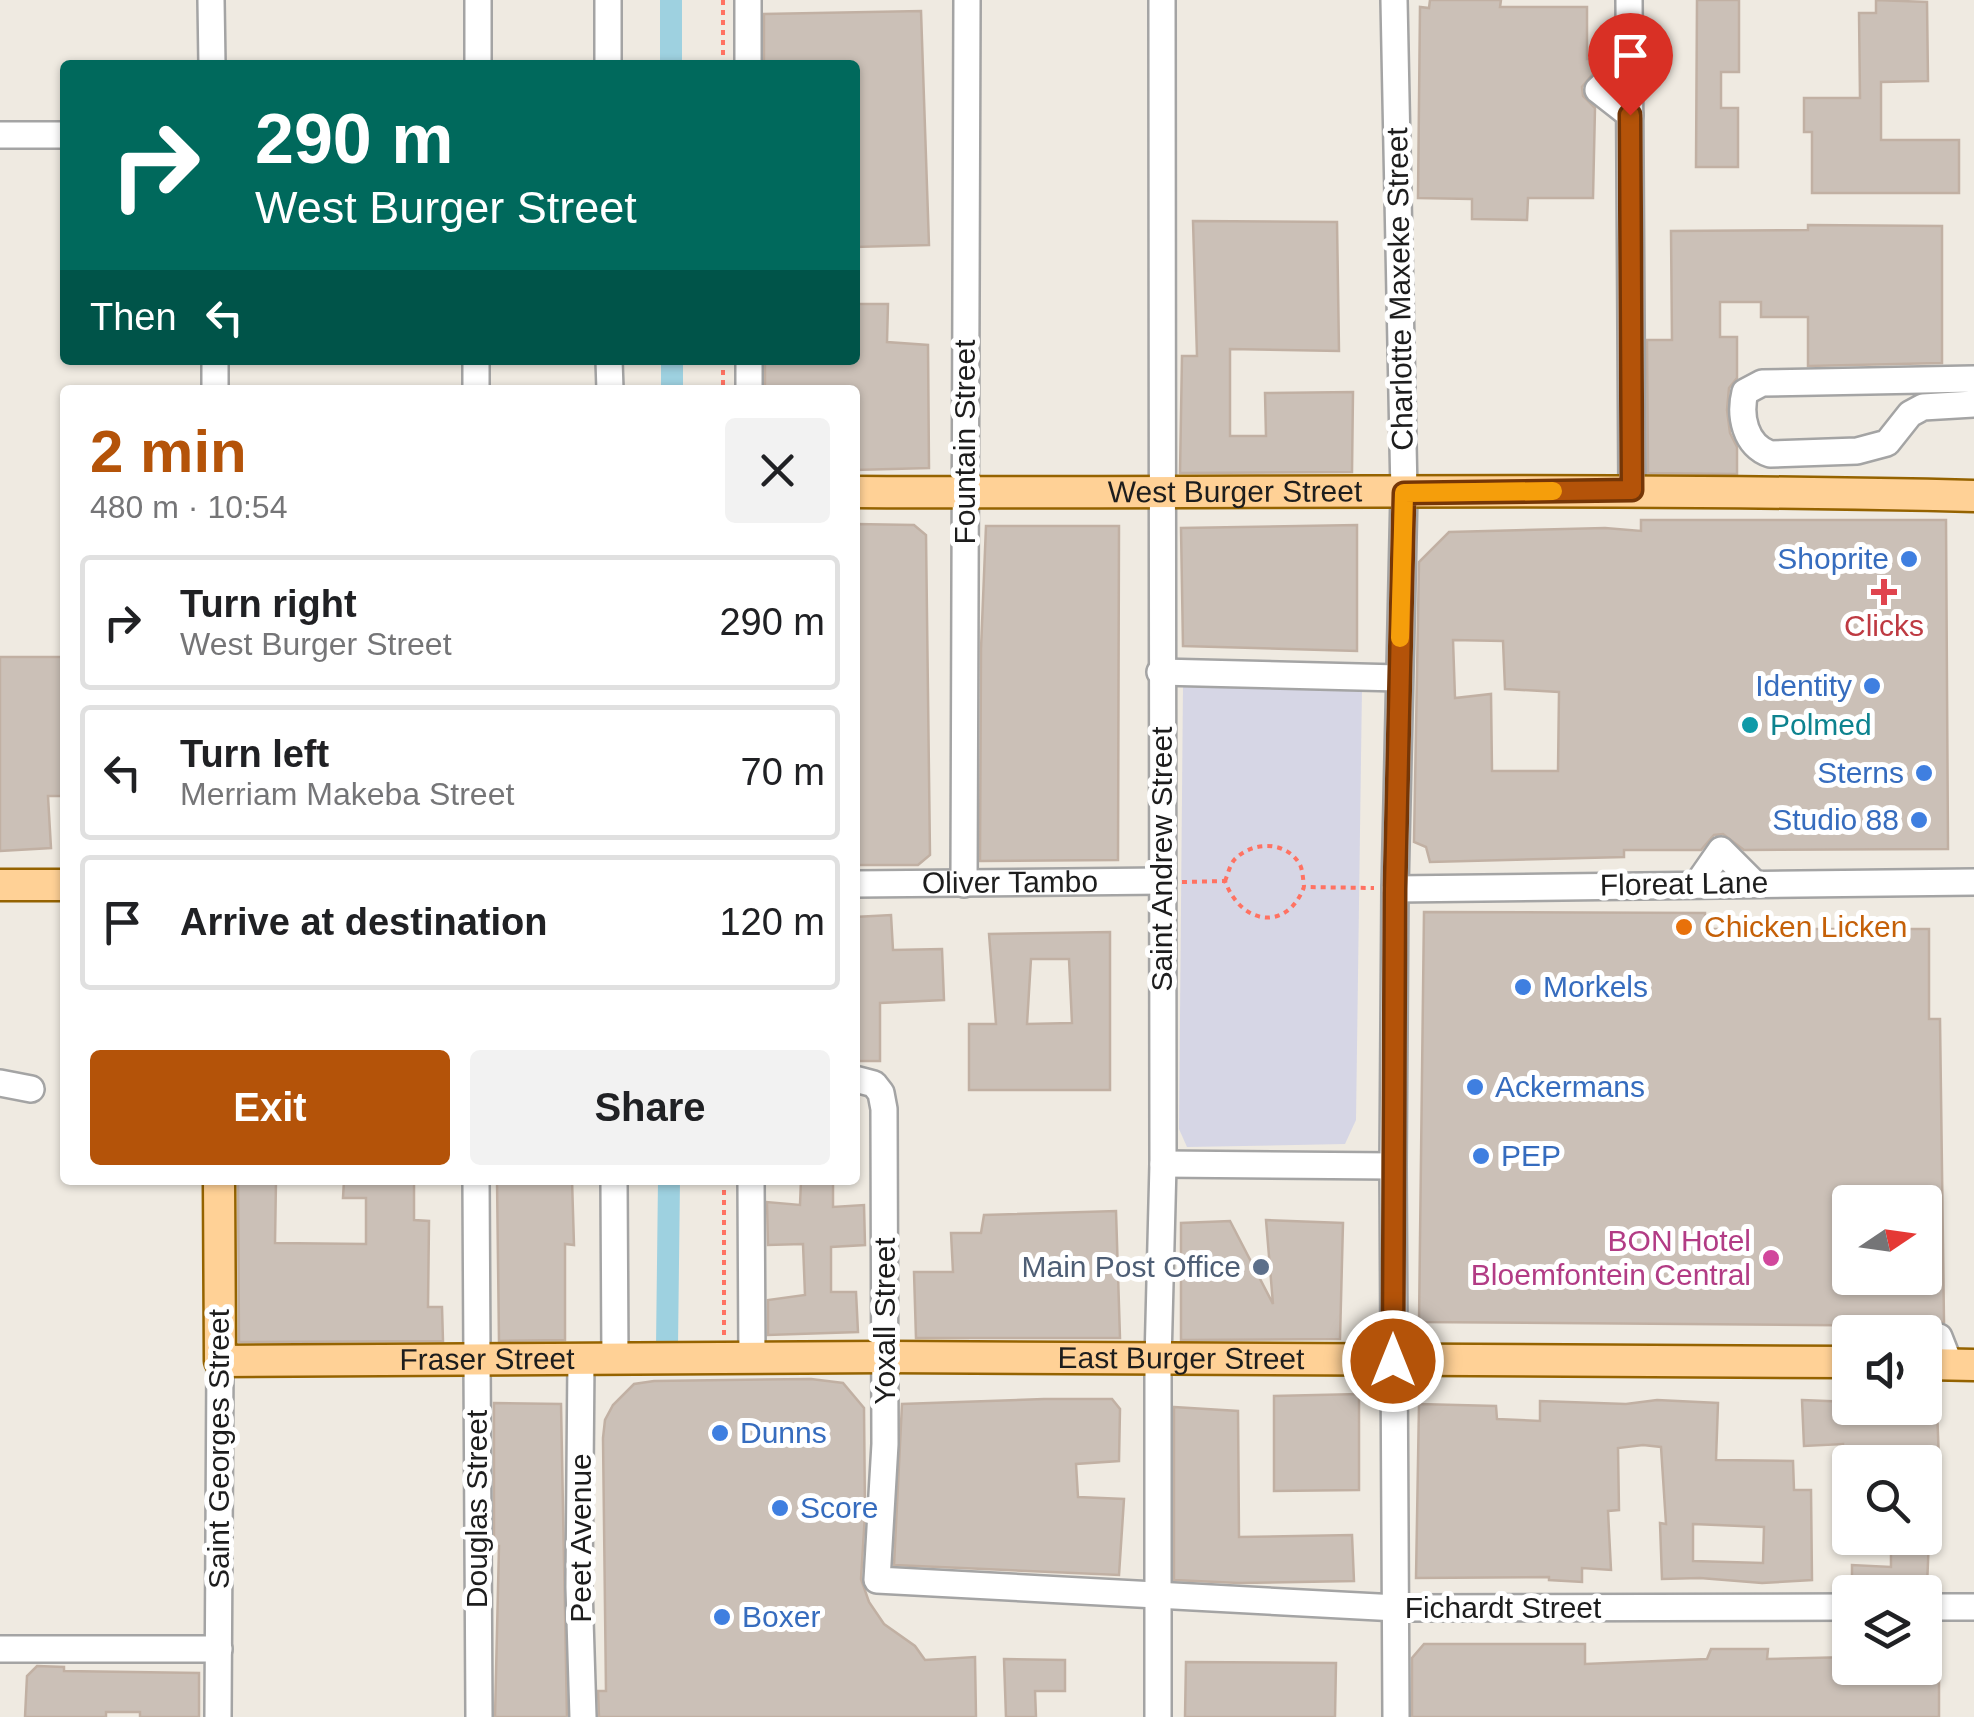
<!DOCTYPE html>
<html lang="en">
<head>
<meta charset="utf-8">
<style>
  :root { --surface:#fff; --page:#f2f2f2; --text:#202124; --muted:#757577; --line:#e0e0e0; --accent:#b45309 }
  body { margin:0; font-family:Helvetica,sans-serif; background:var(--page); color:var(--text); height:100vh; display:flex; flex-direction:column; font-size:38px; white-space:nowrap }
  * { box-sizing:border-box; margin:0 }
  p { font-size:32px; color:var(--muted) }
  .icon { flex:none; width:55px; height:55px; fill:none; stroke:currentColor; stroke-width:2; stroke-linecap:round; stroke-linejoin:round }
  .map { position:relative; flex:1; overflow:hidden }
  .sheet { position:absolute; left:60px; top:385px; width:800px; height:800px; display:flex; flex-direction:column; background:var(--surface); border-radius:10px; box-shadow:0 2px 8px #0004 }
  .sheet>* { flex:none }
  .guide { position:absolute; left:60px; top:60px; width:800px; height:305px; border-radius:10px; box-shadow:0 2px 8px #0004; background:#00695c; color:#fff; overflow:hidden }
  .needle { width:65px; rotate:77deg }
  .controls { position:absolute; left:1832px; top:1185px; display:grid; gap:20px }
  .controls a { display:grid; place-items:center; width:110px; height:110px; border-radius:10px; background:var(--surface); box-shadow:0 2px 8px #0004; font-size:50px }
  .pin { position:absolute; display:grid; place-items:center; width:85px; height:85px; color:#fff; margin:-102px -42px; border-radius:50% 50% 50% 0; rotate:-45deg; box-shadow:0 0 10px #0007 }
  .pin .icon { rotate:45deg }
  .me { position:absolute; width:110px; margin:-55px; rotate:0deg; stroke-linejoin:round; filter:drop-shadow(0 0 8px #0008) }
  .turn { display:flex; align-items:center; gap:35px; height:210px; padding:0 30px; font-size:45px }
  .turn .icon { width:130px; height:130px; stroke-width:2.5 }
  .turn b { display:block; font-size:70px; line-height:85px }
  .then { display:flex; align-items:center; height:95px; padding:0 30px; background:#0003; gap:20px; font-size:38px }
  .round { display:grid; place-items:center; flex:none; width:105px; height:105px; border-radius:10px; background:var(--page) }
  .overview { display:flex; align-items:center; justify-content:space-between; height:170px; padding:0 30px }
  h1 { font-size:60px; font-weight:700; line-height:75px; color:var(--accent) }
  .action { display:flex; gap:20px; margin-top:auto; padding:20px 30px }
  .action a { flex:1; height:115px; border-radius:10px; background:var(--accent); color:#fff; font-size:40px; font-weight:700; line-height:115px; text-align:center }
  .action a+a { background:var(--page); color:var(--text) }
  ul { padding:0; list-style:none }
  li { display:flex; align-items:center; gap:30px; height:135px; margin:0 20px 15px; padding:0 10px; border:5px solid var(--line); border-radius:10px }
  li div { flex:1 }
  li b { display:block; font-size:38px }
  li em { font-style:normal }
  .map>svg:first-child { display:block }
</style>
</head>
<body>
<div class="map">
<svg width="1974" height="1717" viewBox="0 0 1974 1717">
  <rect width="100%" height="100%" fill="#efeae1"/>
  <polygon fill="#d6d6e5" points="1183,685 1362,687 1356,1120 1345,1144 1187,1147 1179,1129"/>
  <g fill="none" stroke-linecap="round" stroke-linejoin="round">
    <g stroke="#9ed1e0" stroke-width="22">
      <polyline points="671,0 671,65"/>
      <polyline points="672,360 672,390"/>
      <polyline points="667,1347 669,1180"/>
    </g>
  </g>
  <g fill="#cbc0b7" stroke="#c1b0a3" stroke-width="2.5" fill-rule="evenodd">
    <polygon points="1430,0 1501,0 1500,7 1587,7 1587,59 1596,59 1596,70 1582,87 1583,96 1595,108 1593,198 1528,198 1527,220 1472,219 1472,199 1418,198 1420,7 1429,8"/>
    <polygon points="1697,0 1739,0 1739,72 1721,72 1721,108 1738,108 1738,167 1696,167"/>
    <polygon points="1876,0 1927,2 1928,81 1881,82 1881,140 1959,140 1959,193 1812,193 1812,132 1804,132 1804,98 1860,98 1859,13 1876,13"/>
    <polygon points="921,11 929,245 855,247 855,65 764,65 764,14"/>
    <polygon points="1193,221 1337,222 1339,351 1230,349 1230,436 1266,436 1265,393 1353,392 1352,472 1180,473 1182,356 1197,356"/>
    <polygon points="1808,225 1942,226 1942,363 1808,366 1808,317 1761,317 1761,302 1720,302 1720,337 1737,337 1737,378 1729,388 1727,410 1730,433 1737,447 1737,474 1648,473 1647,340 1672,340 1671,231 1808,230"/>
    <polygon points="855,304 888,304 887,342 928,345 929,468 855,470 855,390 765,390 765,360 855,360"/>
    <path d="M1641,520H1946L1948,849L1744,850L1723,834L1714,835L1701,850H1624V857L1430,862L1426,847L1414,842L1419,562L1449,532L1605,528L1641,531ZM1453,640L1503,641L1505,689L1559,692L1558,771H1492L1491,694L1455,698Z"/>
    <polygon points="855,524 914,525 926,535 930,855 918,865 855,865"/>
    <polygon points="1357,525 1357,651 1183,646 1181,528"/>
    <polygon points="986,526 1119,526 1118,860 980,861 981,649"/>
    <polygon points="0,657 65,657 65,796 48,796 51,848 0,851"/>
    <path d="M1424,912L1705,913V929H1929V1019H1940L1944,1322L1927,1326L1419,1322ZM1850,1202H1925V1278H1850Z"/>
    <polygon points="891,915 893,950 942,949 944,1000 880,1003 880,1061 855,1061 855,917"/>
    <path d="M1110,932V1090H969V1024H996L989,934ZM1031,959H1069L1072,1023L1027,1024Z"/>
    <polygon points="238,1180 276,1180 275,1243 366,1244 366,1198 343,1198 344,1180 414,1180 414,1220 429,1221 428,1307 442,1307 443,1341 239,1342"/>
    <polygon points="497,1180 572,1180 574,1245 565,1244 565,1340 499,1341"/>
    <polygon points="801,1180 833,1180 833,1207 864,1205 865,1245 831,1247 831,1292 856,1292 858,1332 768,1335 768,1300 805,1295 803,1244 768,1245 767,1202 800,1205"/>
    <polygon points="1116,1211 1120,1338 916,1338 914,1272 953,1272 951,1233 981,1233 984,1215"/>
    <polygon points="1266,1220 1343,1223 1340,1339 1181,1340 1181,1223 1230,1221 1273,1304"/>
    <polygon points="811,1379 843,1383 864,1408 865,1514 861,1579 869,1602 884,1624 915,1646 925,1660 975,1657 976,1717 599,1717 598,1691 606,1691 603,1438 605,1420 613,1405 634,1384 654,1381"/>
    <polygon points="1359,1394 1359,1490 1274,1491 1274,1396"/>
    <polygon points="1044,1399 1112,1399 1120,1409 1119,1461 1076,1464 1078,1497 1124,1499 1119,1575 894,1565 902,1404"/>
    <path d="M1657,1400L1718,1403L1716,1460L1793,1461L1794,1490H1811L1812,1580L1762,1583L1700,1578L1662,1579L1660,1523L1666,1524L1661,1447L1643,1445L1618,1448L1619,1510L1608,1511L1611,1570L1582,1568V1582L1549,1580V1577L1416,1578L1419,1404L1496,1406L1497,1419L1540,1421V1401L1626,1404ZM1693,1524L1764,1527L1763,1563L1693,1561Z"/>
    <polygon points="1802,1400 1850,1402 1850,1408 1937,1408 1939,1462 1843,1462 1843,1444 1804,1446"/>
    <polygon points="494,1403 561,1404 567,1717 495,1717 499,1546 494,1546"/>
    <polygon points="1174,1407 1238,1411 1239,1537 1352,1535 1354,1581 1239,1583 1174,1580"/>
    <polygon points="1891,1538 1929,1538 1927,1586 1852,1586 1852,1565 1891,1567"/>
    <polygon points="1424,1644 1585,1644 1585,1664 1707,1659 1711,1649 1768,1649 1767,1659 1850,1657 1850,1668 1939,1668 1939,1717 1412,1717 1412,1658"/>
    <polygon points="1004,1659 1065,1660 1065,1691 1035,1691 1036,1717 1006,1717"/>
    <polygon points="1186,1662 1336,1663 1335,1717 1185,1717"/>
    <polygon points="37,1666 64,1667 64,1671 199,1673 199,1717 140,1717 140,1712 106,1712 106,1717 25,1717 27,1676"/>
  </g>
  <g fill="none" stroke-linecap="round" stroke-linejoin="round">
    <g stroke="#a4a4a4" stroke-width="30">
      <g id="minor">
        <polyline points="211,0 212,65"/>
        <polyline points="608,0 608,65"/>
        <polyline points="748,0 748,65"/>
        <polyline points="1394,0 1404,493 1395,889 1393,1166 1396,1717"/>
        <polyline points="1629,0 1632,489"/>
        <polyline points="1628,62 1598,90 1630,115"/>
        <polyline points="478,65 478,0"/>
        <polyline points="0,135 65,135"/>
        <polyline points="215,360 215,390"/>
        <polyline points="609,360 610,390"/>
        <polyline points="749,360 749,390"/>
        <path d="M1974,379L1762,383L1745,392C1739,416 1745,445 1770,454L1857,451L1887,443L1910,414L1923,407L1974,404"/>
        <polyline points="476,390 476,360"/>
        <polyline points="1160,672 1399,678"/>
        <polyline points="1698,883 1721,850 1753,882"/>
        <path id="s1" d="M855,884L1163,881"/>
        <polyline points="964,884 967,0"/>
        <polyline points="1395,889 1974,882"/>
        <polyline points="855,1079 874,1084 881,1093 884,1109 885,1444 877,1580 1397,1608 1850,1607"/>
        <polyline points="0,1083 31,1089"/>
        <polyline points="1163,1164 1393,1166"/>
        <polyline points="476,1180 479,1717"/>
        <polyline points="614,1180 615,1360"/>
        <polyline points="751,1180 752,1359"/>
        <polyline points="1939,1337 1950,1365"/>
        <polyline points="581,1360 579,1587 583,1717"/>
        <polyline points="1925,1607 1974,1607"/>
        <polyline points="0,1649 219,1649"/>
        <polyline points="218,1717 220,1361"/>
        <polyline points="1158,1717 1158,1361 1163,1164 1162,0"/>
      </g>
    </g>
    <g stroke="#956300" stroke-width="35">
      <g id="major">
        <path id="s2" d="M855,492C1228,494 1601,487 1974,496"/>
        <polyline points="0,885 65,885"/>
        <path id="s3" d="M219,1180L220,1361L886,1357L1850,1362"/>
        <polyline points="1925,1364 1974,1365"/>
      </g>
    </g>
    <g stroke="#ff7262" stroke-width="4" stroke-dasharray="5 5" stroke-linecap="butt">
      <polyline points="723,0 723,65"/>
      <polyline points="723,360 723,390"/>
      <path d="M1225,881C1228,874 1230,864 1235,859C1253,841 1285,841 1299,863C1303,869 1303,880 1304,887"/>
      <path d="M1182,882L1225,881C1241,925 1287,932 1304,887L1374,888"/>
      <polyline points="724,1180 724,1335"/>
    </g>
    <use href="#minor" stroke="#fff" stroke-width="25"/>
    <use href="#major" stroke="#ffd196" stroke-width="30"/>
  </g>
  <g fill="none" stroke-linecap="round" stroke-linejoin="round">
    <g stroke="#753606" stroke-width="25">
      <polyline id="route" points="1393,1361 1395,889 1404,493 1632,490 1630,115"/>
    </g>
    <use href="#route" stroke="#b45309" stroke-width="18"/>
    <polyline stroke="#f59e0b" stroke-width="18" points="1400,638 1404,493 1553,491"/>
  </g>
  <g fill="#3f7fe0" stroke="#fff" stroke-width="4">
    <circle cx="1909" cy="559" r="10"/>
    <circle cx="1872" cy="686" r="10"/>
    <circle cx="1924" cy="773" r="10"/>
    <circle cx="1919" cy="820" r="10"/>
    <circle cx="1523" cy="987" r="10"/>
    <circle cx="1475" cy="1087" r="10"/>
    <circle cx="1481" cy="1156" r="10"/>
    <circle cx="720" cy="1433" r="10"/>
    <circle cx="780" cy="1508" r="10"/>
    <circle cx="722" cy="1617" r="10"/>
  </g>
  <path fill="#e0444e" stroke="#fff" stroke-width="4" d="M1879 577h10v10h10v10h-10v10h-10v-10h-10v-10h10z"/>
  <circle fill="#0f9aa8" stroke="#fff" stroke-width="4" cx="1750" cy="725" r="10"/>
  <circle fill="#e8710a" stroke="#fff" stroke-width="4" cx="1684" cy="927" r="10"/>
  <circle fill="#d1479c" stroke="#fff" stroke-width="4" cx="1771" cy="1258" r="10"/>
  <circle fill="#5c6f8a" stroke="#fff" stroke-width="4" cx="1261" cy="1267" r="10"/>
  <g text-anchor="middle" stroke-width="10" stroke-linejoin="round" paint-order="stroke">
    <g font-size="30" fill="#1d1d1d" stroke="#fff">
      <text transform="translate(1400 289) rotate(-91)" y="10">Charlotte Maxeke Street</text>
      <text transform="translate(965 442) rotate(-90)" y="10">Fountain Street</text>
      <text dy="10" stroke="none"><textPath href="#s2" startOffset="380">West Burger Street</textPath></text>
      <text transform="translate(1162 859) rotate(-90)" y="10">Saint Andrew Street</text>
      <text dy="10" stroke="none"><textPath href="#s1" startOffset="155">Oliver Tambo</textPath></text>
      <text transform="translate(1684 884) rotate(-1)" y="10">Floreat Lane</text>
      <text transform="translate(885 1321) rotate(-90)" y="10">Yoxall Street</text>
      <text dy="10" stroke="none"><textPath href="#s3" startOffset="448">Fraser Street</textPath></text>
      <text dy="10" stroke="none"><textPath href="#s3" startOffset="1142">East Burger Street</textPath></text>
      <text transform="translate(219 1449) rotate(-90)" y="10">Saint Georges Street</text>
      <text transform="translate(477 1509) rotate(-90)" y="10">Douglas Street</text>
      <text transform="translate(581 1538) rotate(-90)" y="10">Peet Avenue</text>
      <text x="1503" y="1618">Fichardt Street</text>
    </g>
    <g font-size="30" fill="#366cbe" stroke="#fff" text-anchor="start">
      <text x="1889" y="569" text-anchor="end">Shoprite</text>
      <text x="1852" y="696" text-anchor="end">Identity</text>
      <text x="1904" y="783" text-anchor="end">Sterns</text>
      <text x="1899" y="830" text-anchor="end">Studio 88</text>
      <text x="1543" y="997">Morkels</text>
      <text x="1495" y="1097">Ackermans</text>
      <text x="1501" y="1166">PEP</text>
      <text x="740" y="1443">Dunns</text>
      <text x="800" y="1518">Score</text>
      <text x="742" y="1627">Boxer</text>
    </g>
    <g font-size="30" fill="#be3a42" stroke="#fff">
      <text x="1884" y="636">Clicks</text>
    </g>
    <g font-size="30" fill="#0d838f" stroke="#fff" text-anchor="start">
      <text x="1770" y="735">Polmed</text>
    </g>
    <g font-size="30" fill="#c56008" stroke="#fff" text-anchor="start">
      <text x="1704" y="937">Chicken Licken</text>
    </g>
    <g font-size="30" fill="#b23c85" stroke="#fff" text-anchor="end">
      <text x="1751" y="1251">BON Hotel<tspan x="1751" dy="34">Bloemfontein Central</tspan></text>
    </g>
    <g font-size="30" fill="#4e5e75" stroke="#fff" text-anchor="end">
      <text x="1241" y="1277">Main Post Office</text>
    </g>
  </g>
</svg>
<div class="controls">
<a><svg class="needle" viewBox="-14 -14 28 28"><path d="M0-13l5 13h-10z" fill="#e53935"/><path d="M0 13l5-13h-10z" fill="#757577"/></svg></a>
<a><svg class="icon" aria-label="sound" viewBox="0 0 24 24"><path d="M4 9h4l5-4v14l-5-4H4zM17 9q2 3 0 6"/></svg></a>
<a><svg class="icon" aria-label="search" viewBox="0 0 24 24"><circle cx="10" cy="10" r="6"/><path d="M15 15l6 6"/></svg></a>
<a><svg class="icon" aria-label="layers" viewBox="0 0 24 24"><path d="M12 4l9 5-9 5-9-5zM3 14l9 5 9-5"/></svg></a>
</div>
<div class="pin" style="left:1630px;top:115px;background:#d93025"><svg class="icon" aria-label="arrive" viewBox="0 0 24 24"><path d="M6 21V4h12l-3 4 3 4H6"/></svg></div>
<svg class="me" style="left:1393px;top:1361px" viewBox="-20 -20 40 40"><circle r="17" fill="#b45309" stroke="#fff" stroke-width="3"/><path d="M0-11L8 9 0 5-8 9z" fill="#fff"/></svg>
<div class="guide">
<div class="turn"><svg class="icon" aria-label="right" viewBox="0 0 24 24"><path d="M7 20v-9h11M14 6l5 5-5 5"/></svg><div><b>290 m</b>West Burger Street</div></div>
<div class="then">Then<svg class="icon" aria-label="left" viewBox="0 0 24 24"><path d="M17 20v-9H6M10 6l-5 5 5 5"/></svg></div>
</div>
<section class="sheet">
<div class="overview"><div><h1>2 min</h1><p>480 m · 10:54</p></div><a class="round"><svg class="icon" aria-label="close" viewBox="0 0 24 24"><path d="M6 6l12 12M18 6L6 18"/></svg></a></div>
<ul>
<li><svg class="icon" aria-label="right" viewBox="0 0 24 24"><path d="M7 20v-9h11M14 6l5 5-5 5"/></svg><div><b>Turn right</b><p>West Burger Street</p></div><em>290 m</em></li>
<li><svg class="icon" aria-label="left" viewBox="0 0 24 24"><path d="M17 20v-9H6M10 6l-5 5 5 5"/></svg><div><b>Turn left</b><p>Merriam Makeba Street</p></div><em>70 m</em></li>
<li><svg class="icon" aria-label="arrive" viewBox="0 0 24 24"><path d="M6 21V4h12l-3 4 3 4H6"/></svg><div><b>Arrive at destination</b></div><em>120 m</em></li>
</ul>
<div class="action"><a>Exit</a><a>Share</a></div>
</section>
</div>
</body>
</html>
